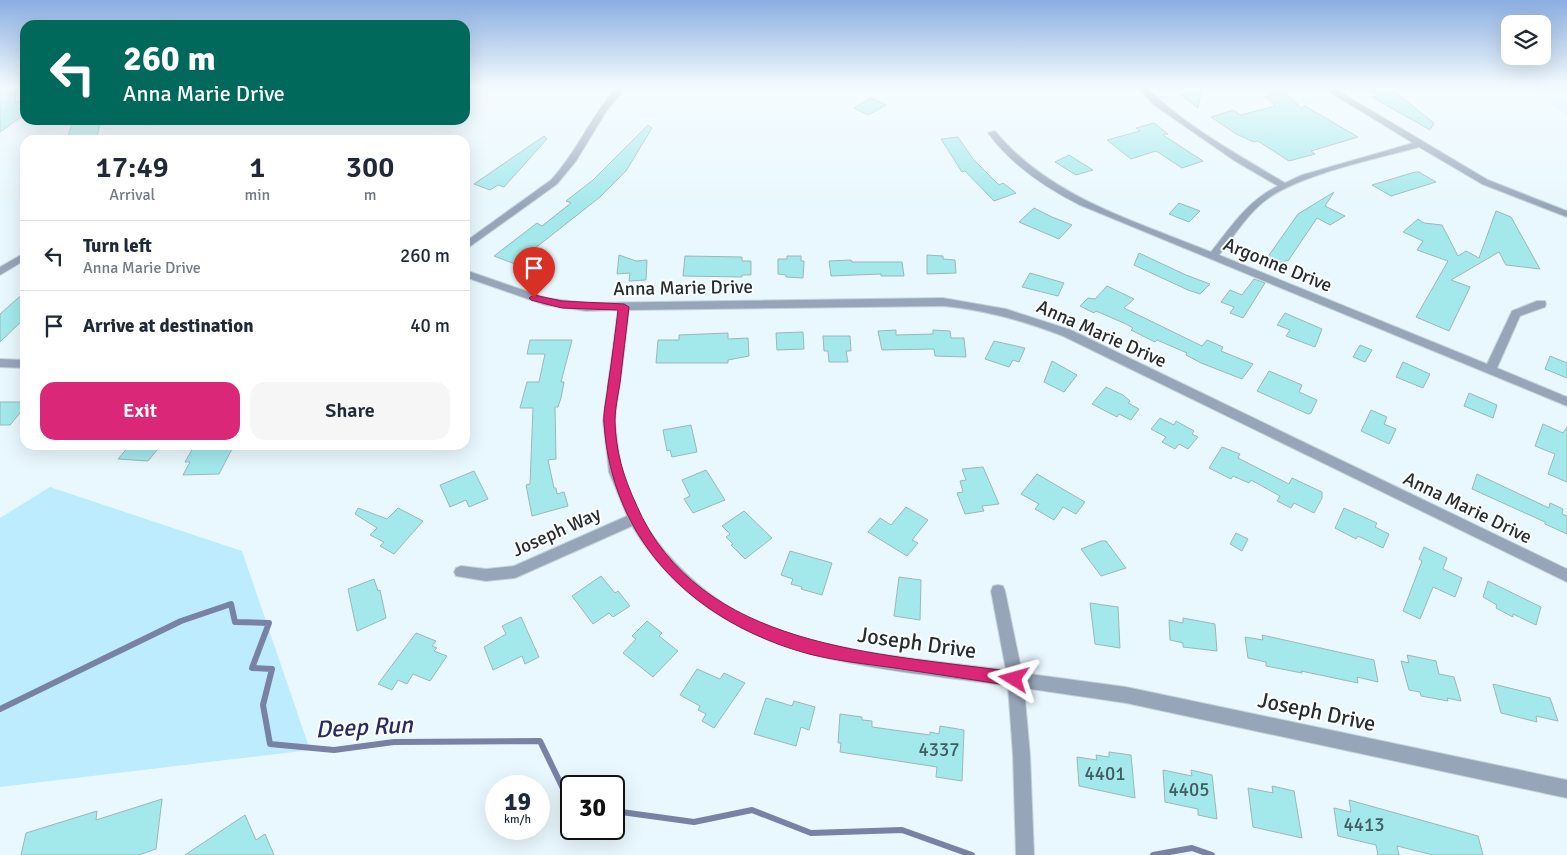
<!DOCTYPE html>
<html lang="en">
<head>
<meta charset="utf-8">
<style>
  :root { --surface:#fff; --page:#f6f6f7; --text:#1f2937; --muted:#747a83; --line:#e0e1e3; --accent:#db2777 }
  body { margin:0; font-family:Signika,sans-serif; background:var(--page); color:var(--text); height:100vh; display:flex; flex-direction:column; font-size:19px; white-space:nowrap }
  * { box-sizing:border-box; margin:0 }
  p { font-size:16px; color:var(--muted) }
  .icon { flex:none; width:28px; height:28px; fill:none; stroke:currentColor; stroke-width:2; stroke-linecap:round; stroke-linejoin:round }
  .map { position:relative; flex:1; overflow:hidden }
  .panel { position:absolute; left:20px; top:135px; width:450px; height:315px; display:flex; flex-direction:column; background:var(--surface); border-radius:15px; box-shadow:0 5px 20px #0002 }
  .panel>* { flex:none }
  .guide { position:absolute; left:20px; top:20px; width:450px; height:105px; border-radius:15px; box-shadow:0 5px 20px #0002; background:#00695c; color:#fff; overflow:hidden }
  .tools { position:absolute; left:1501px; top:15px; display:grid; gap:10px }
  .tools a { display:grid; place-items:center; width:50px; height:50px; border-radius:10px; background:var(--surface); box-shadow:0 5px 20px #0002; font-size:25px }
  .speed { position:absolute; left:485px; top:775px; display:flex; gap:10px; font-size:25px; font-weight:700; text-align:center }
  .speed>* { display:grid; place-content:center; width:65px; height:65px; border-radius:50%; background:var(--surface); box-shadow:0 5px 20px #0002; line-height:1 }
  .speed small { font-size:12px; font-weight:400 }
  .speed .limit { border:2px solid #111; border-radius:8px; background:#fff; color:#111 }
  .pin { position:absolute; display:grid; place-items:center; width:42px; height:42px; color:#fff; margin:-51px -21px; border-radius:50% 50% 50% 0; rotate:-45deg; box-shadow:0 0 5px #0007 }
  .pin .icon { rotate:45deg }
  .me { position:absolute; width:55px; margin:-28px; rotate:278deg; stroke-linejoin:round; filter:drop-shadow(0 0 4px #0008) }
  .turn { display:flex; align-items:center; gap:18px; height:105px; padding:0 20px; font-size:22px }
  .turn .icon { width:65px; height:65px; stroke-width:2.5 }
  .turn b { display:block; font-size:35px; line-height:42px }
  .eta { display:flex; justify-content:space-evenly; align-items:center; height:85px; text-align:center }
  .eta b { font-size:30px; font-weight:600; line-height:35px }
  .button { display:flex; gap:10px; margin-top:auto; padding:10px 20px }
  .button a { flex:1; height:58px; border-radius:15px; background:var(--accent); color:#fff; font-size:20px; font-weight:600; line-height:58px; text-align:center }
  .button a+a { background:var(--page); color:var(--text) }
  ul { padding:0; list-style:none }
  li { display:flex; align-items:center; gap:15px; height:70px; padding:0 20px; border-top:1px solid var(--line) }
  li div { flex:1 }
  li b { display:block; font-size:19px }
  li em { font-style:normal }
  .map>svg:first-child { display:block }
</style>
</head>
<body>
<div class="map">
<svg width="1567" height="855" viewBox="0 0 1567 855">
  <rect width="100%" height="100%" fill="#e9f8fe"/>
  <polygon fill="#d7f2fd" points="1540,87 1567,87 1567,115 1531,92"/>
  <polygon fill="#bdecff" points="50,487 242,551 310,750 0,787 0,518"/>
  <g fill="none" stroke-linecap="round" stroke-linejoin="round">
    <g stroke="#7982a4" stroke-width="6">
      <polyline points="0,709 181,621 231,604 235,622 269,623 252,668 272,669 263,705 270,744 334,750 394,742 540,741 571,805"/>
      <polyline points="614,811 694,822 752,810 811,833 902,830 972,855"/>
      <polyline points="1153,855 1192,848 1212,855"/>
    </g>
  </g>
  <g fill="#a3e9eb" stroke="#9cb7b8">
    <polygon points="16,87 15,102 25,101 25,114 0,132 0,88"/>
    <polygon points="1169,87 1202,87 1198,108 1184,97"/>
    <polygon points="1262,87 1280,87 1301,108 1305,106 1358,137 1311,151 1315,154 1289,161 1258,141 1254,142 1236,134 1211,117 1233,110 1241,115 1275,106 1265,96 1270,96"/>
    <polygon points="1392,89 1434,123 1430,130 1372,97 1378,96 1371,91"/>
    <polygon points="871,98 886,105 868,115 854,108"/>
    <polygon points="73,120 101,120 96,140 67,140"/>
    <polygon points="1154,123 1168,134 1163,135 1203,161 1182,168 1156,151 1131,159 1107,140 1140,131 1136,128"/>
    <polygon points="648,125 652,128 626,171 600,197 515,264 494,256 537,223 542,226 571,203 566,201 593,180"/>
    <polygon points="544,136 547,139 504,187 498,185 490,190 474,184"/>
    <polygon points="958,137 973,159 999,185 1003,183 1016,193 994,201 965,171 962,172 941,139"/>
    <polygon points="1069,155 1093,170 1076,175 1055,162"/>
    <polygon points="1415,172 1419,172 1436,182 1391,196 1372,185"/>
    <polygon points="1334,192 1325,206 1345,216 1330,225 1317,218 1288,261 1286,260 1283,264 1267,258 1298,214"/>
    <polygon points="1179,203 1200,211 1189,222 1169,214"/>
    <polygon points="1034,208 1052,217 1072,225 1059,239 1019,222"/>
    <polygon points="1496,211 1511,217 1540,269 1506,265 1499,252 1451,280 1470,287 1449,331 1416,317 1448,261 1417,250 1423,241 1403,232 1418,219 1424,223 1442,225 1458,256 1466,251 1479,258"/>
    <polygon points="1139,253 1186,275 1210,284 1200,294 1188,290 1134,265"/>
    <polygon points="619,255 636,261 647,260 646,280 629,281 630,273 617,274"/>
    <polygon points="927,255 943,256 943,259 955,260 956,273 927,274"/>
    <polygon points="685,256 742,257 742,261 751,261 751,275 742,275 742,277 683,276"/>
    <polygon points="787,256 801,256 801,261 804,261 803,278 786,277 786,275 778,274 778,259 787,259"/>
    <polygon points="851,260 852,262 902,262 904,276 881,276 881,274 831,276 829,261"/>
    <polygon points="1030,273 1064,283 1058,296 1022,287"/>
    <polygon points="1254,279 1265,283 1243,318 1230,313 1234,307 1221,302 1230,290 1242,295"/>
    <polygon points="1107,286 1134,299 1124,308 1202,346 1207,340 1223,347 1221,351 1253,364 1242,379 1201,363 1186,355 1187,353 1157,340 1155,342 1131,330 1133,328 1126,324 1096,311 1094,313 1080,306 1088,298 1095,299"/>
    <polygon points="25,292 25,318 0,342 0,314"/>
    <polygon points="1285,313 1322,329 1315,347 1286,336 1290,330 1277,325"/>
    <polygon points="896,330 896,335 933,334 933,330 950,331 951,338 964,338 966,357 935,356 934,349 882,350 878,331"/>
    <polygon points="803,332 804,349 777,350 776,333"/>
    <polygon points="728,333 728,339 748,338 749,356 728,360 728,363 656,363 658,340 679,340 679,335"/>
    <polygon points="823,336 850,336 851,351 846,351 848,362 829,362 828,351 824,351"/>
    <polygon points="530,340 572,340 561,382 564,382 561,398 558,407 555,407 556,459 548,460 554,488 556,488 557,494 564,492 568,506 532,516 526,485 530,484 533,408 520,408 527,382 539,382 545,354 527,354"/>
    <polygon points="994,341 1025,348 1019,362 1013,360 1009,367 985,359"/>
    <polygon points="1360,345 1372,350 1365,362 1353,357"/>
    <polygon points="1550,356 1567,363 1567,378 1545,369"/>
    <polygon points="1052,361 1077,375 1064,392 1044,382"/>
    <polygon points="1403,362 1430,374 1423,388 1396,377"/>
    <polygon points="1269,371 1302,385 1299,392 1317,400 1311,413 1308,414 1257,391"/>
    <polygon points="1106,387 1123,395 1130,401 1128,403 1139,409 1131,420 1119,414 1117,417 1092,404"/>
    <polygon points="1469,393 1497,405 1493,418 1464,406"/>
    <polygon points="0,402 25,402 25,407 10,425 0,425"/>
    <polygon points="1371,410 1387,417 1384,424 1396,429 1389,444 1361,431"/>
    <polygon points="1160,418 1174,425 1176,421 1194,431 1192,434 1198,437 1188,449 1179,444 1175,449 1162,442 1166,437 1151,429"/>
    <polygon points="1543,424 1563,433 1567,427 1567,482 1548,474 1555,454 1535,446"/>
    <polygon points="691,425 697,452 672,457 670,450 667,451 663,430"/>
    <polygon points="130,445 161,445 148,461 118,459"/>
    <polygon points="233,447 219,474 183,475 190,462 185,462 193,448"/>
    <polygon points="1222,447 1240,454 1238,458 1289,484 1292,478 1322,492 1322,498 1314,513 1294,503 1291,508 1277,501 1280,496 1251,480 1249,483 1233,476 1231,479 1209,468"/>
    <polygon points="983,467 999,504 982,506 984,511 965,514 957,493 963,492 960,481 966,480 962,469"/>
    <polygon points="706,470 725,500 693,513 684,499 690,496 682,480"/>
    <polygon points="474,471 488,499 469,507 466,500 450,507 440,485"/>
    <polygon points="1037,474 1085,502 1076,514 1063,507 1054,520 1035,509 1039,504 1021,494"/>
    <polygon points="1477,474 1549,508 1550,503 1563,509 1562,514 1567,516 1567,534 1545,524 1545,522 1472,489"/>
    <polygon points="906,507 928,520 912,540 918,543 907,556 868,532 880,518 891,525"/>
    <polygon points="358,508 387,519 398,508 423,521 394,554 380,546 384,542 370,535 377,528 355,514"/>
    <polygon points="1344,508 1377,523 1375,527 1389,534 1383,548 1358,536 1356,539 1335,528"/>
    <polygon points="744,511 772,538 745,559 731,545 733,544 726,537 730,534 722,526"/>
    <polygon points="1236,533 1248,539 1242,551 1230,544"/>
    <polygon points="1101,541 1106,541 1126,568 1101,576 1081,549"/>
    <polygon points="1424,547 1447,558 1443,569 1462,578 1455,597 1433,587 1420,619 1403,611 1422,561 1419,559"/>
    <polygon points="790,551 832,563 822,595 801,589 802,587 791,584 793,579 781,575"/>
    <polygon points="601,576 615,593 618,591 630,606 613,617 609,613 593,624 572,596"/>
    <polygon points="899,577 921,580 920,620 894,616"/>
    <polygon points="374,579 378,591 380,590 386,618 357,631 348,589"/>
    <polygon points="1488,581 1541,607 1536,625 1513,614 1513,617 1496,608 1497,605 1483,597"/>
    <polygon points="1090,603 1118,607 1120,648 1095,644"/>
    <polygon points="521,617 539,657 525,664 522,656 493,670 484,647 506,634 502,626"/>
    <polygon points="1183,618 1215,624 1217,651 1183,647 1183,643 1170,640 1169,620 1183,623"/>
    <polygon points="647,621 662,633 659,636 678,651 653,677 623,653 636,639 632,636"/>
    <polygon points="416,633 436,641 432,646 437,648 434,651 447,656 430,681 413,674 407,684 398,680 392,690 378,684"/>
    <polygon points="1262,635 1374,660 1378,682 1357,677 1358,683 1301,671 1302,673 1266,666 1266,662 1248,658 1245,637 1263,640"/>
    <polygon points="1407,655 1436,661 1439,674 1454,677 1461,701 1447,698 1448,701 1421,696 1420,692 1409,690 1401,661 1409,663"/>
    <polygon points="697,669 720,679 724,673 745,683 714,728 702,721 706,714 698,710 700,706 680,695"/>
    <polygon points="1493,684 1550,698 1558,721 1536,716 1537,722 1501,713"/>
    <polygon points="766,698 792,706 794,701 815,707 809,730 801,727 796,746 754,734"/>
    <polygon points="840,714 862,717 862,720 872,721 872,727 930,735 930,732 939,734 940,726 964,730 962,781 936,777 937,767 840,752 841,743 838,743"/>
    <polygon points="1109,752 1131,755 1135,798 1079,786 1077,757 1097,760 1096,755 1109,757"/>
    <polygon points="1163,770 1192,776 1191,770 1212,775 1217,819 1198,815 1198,809 1165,802"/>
    <polygon points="1272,786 1294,791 1302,838 1253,827 1248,788 1273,793"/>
    <polygon points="162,799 156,849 139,855 21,855 26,833 97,811 96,820"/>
    <polygon points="1349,800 1478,836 1483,855 1433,855 1397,846 1399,855 1378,855 1376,845 1338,836 1334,808 1351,812"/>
    <polygon points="245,815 256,840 265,834 274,855 185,855"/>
  </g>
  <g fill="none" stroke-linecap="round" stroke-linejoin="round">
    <g stroke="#c6d3d9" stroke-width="2">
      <g id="street">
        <path d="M617,87H626L607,110L576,161L557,184L465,250V242L551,180C577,152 591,116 617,87Z"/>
        <path d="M1137,87H1146C1182,124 1240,156 1285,183L1302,175L1413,143L1328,91L1335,89L1488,180L1567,211V217L1482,184L1419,147C1376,159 1306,173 1270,197C1249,211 1234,236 1219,255L1487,364L1512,311L1537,301H1545L1546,304L1545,307L1520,316L1497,368L1567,397V406L1080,205C1044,187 1012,165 988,133L995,131C1049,197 1135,221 1211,252C1231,227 1248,200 1278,186L1235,161L1154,105Z"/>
        <path d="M136,120H168C160,125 143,127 136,120Z"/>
        <polygon points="21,255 25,256 25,260 0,275 0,267"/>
        <path d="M465,270L546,298L586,303L943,298L1006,309L1071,330L1567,569V582L1063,336C1024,321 985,310 943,306L629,310C626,336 623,363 619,389C618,400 615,412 615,423C617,438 619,457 622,472C640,539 703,601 767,626C837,654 931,660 1006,670L991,591L993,586L998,585L1003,586L1005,591L1022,673L1126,687L1567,780V798L1126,703L1024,688L1030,755L1034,855H1016L1013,755L1008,686C864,665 716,664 632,526L515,578L486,581L456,576L454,572L456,568L461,566L486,569L514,566L627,516L609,472L603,421L618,310L586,311L545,305L465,277Z"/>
        <polygon points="0,359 25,360 25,368 0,367"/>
      </g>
    </g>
    <use href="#street" fill="#96a6b8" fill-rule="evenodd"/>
  </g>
  <linearGradient id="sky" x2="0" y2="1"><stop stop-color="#8aaee1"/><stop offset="0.42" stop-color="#f5fcff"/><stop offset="1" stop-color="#f5fcff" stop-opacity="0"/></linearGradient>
  <rect width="1567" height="207" fill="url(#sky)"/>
  <path fill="#db2777" stroke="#8e194d" d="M534,295L562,301L624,304L629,307C626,332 623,357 620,383C618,395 615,408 615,420C615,450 624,478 636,504C698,650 880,653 1014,672L1019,674L1021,679L1019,684L1014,686C974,680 935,674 895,668C866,664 837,661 809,654C696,623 612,544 604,423C603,411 607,397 608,385C612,360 615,335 618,310L562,308L531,300L529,298Z"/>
  <g text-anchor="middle" stroke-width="4" stroke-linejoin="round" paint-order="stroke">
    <g font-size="19" fill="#242d31" stroke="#fff">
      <text transform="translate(1278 264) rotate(22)" y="7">Argonne Drive</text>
      <text transform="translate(683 287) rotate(-1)" y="7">Anna Marie Drive</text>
      <text transform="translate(1102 333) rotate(24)" y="7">Anna Marie Drive</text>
      <text transform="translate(1468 507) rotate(26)" y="7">Anna Marie Drive</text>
      <text transform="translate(556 531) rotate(-24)" y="7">Joseph Way</text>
    </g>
    <g font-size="19" fill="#445c60">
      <text x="939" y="756">4337</text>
      <text x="1105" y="780">4401</text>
      <text x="1189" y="796">4405</text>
      <text x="1364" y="831">4413</text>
    </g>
    <g font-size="22" fill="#242d31" stroke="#fff">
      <text transform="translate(917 642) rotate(8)" y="8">Joseph Drive</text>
      <text transform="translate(1317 711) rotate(12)" y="8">Joseph Drive</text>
    </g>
    <g font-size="24" font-style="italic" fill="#282a64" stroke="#fff">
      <text transform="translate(364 727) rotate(-3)" y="8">Deep Run</text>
    </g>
  </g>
</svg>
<div class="tools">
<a><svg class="icon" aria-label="layers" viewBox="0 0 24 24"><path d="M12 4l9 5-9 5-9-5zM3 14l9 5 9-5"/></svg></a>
</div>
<div class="speed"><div>19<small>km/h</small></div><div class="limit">30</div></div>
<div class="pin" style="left:534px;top:298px;background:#d93025"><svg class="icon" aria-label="arrive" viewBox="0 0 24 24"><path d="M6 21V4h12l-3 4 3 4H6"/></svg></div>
<svg class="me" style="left:1014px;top:679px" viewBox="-20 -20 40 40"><path d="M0-17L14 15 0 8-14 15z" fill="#db2777" stroke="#fff" stroke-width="4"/></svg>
<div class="guide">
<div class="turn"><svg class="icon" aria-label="left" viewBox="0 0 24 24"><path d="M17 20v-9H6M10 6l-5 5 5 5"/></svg><div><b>260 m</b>Anna Marie Drive</div></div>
</div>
<section class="panel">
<div class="eta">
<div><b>17:49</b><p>Arrival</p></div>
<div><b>1</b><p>min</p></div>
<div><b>300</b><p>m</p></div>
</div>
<ul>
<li><svg class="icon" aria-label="left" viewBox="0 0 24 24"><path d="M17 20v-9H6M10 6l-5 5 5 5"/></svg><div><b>Turn left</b><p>Anna Marie Drive</p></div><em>260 m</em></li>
<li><svg class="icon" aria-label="arrive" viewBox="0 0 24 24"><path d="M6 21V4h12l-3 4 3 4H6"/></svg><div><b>Arrive at destination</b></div><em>40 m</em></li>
</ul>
<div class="button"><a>Exit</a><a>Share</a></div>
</section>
</div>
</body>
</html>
